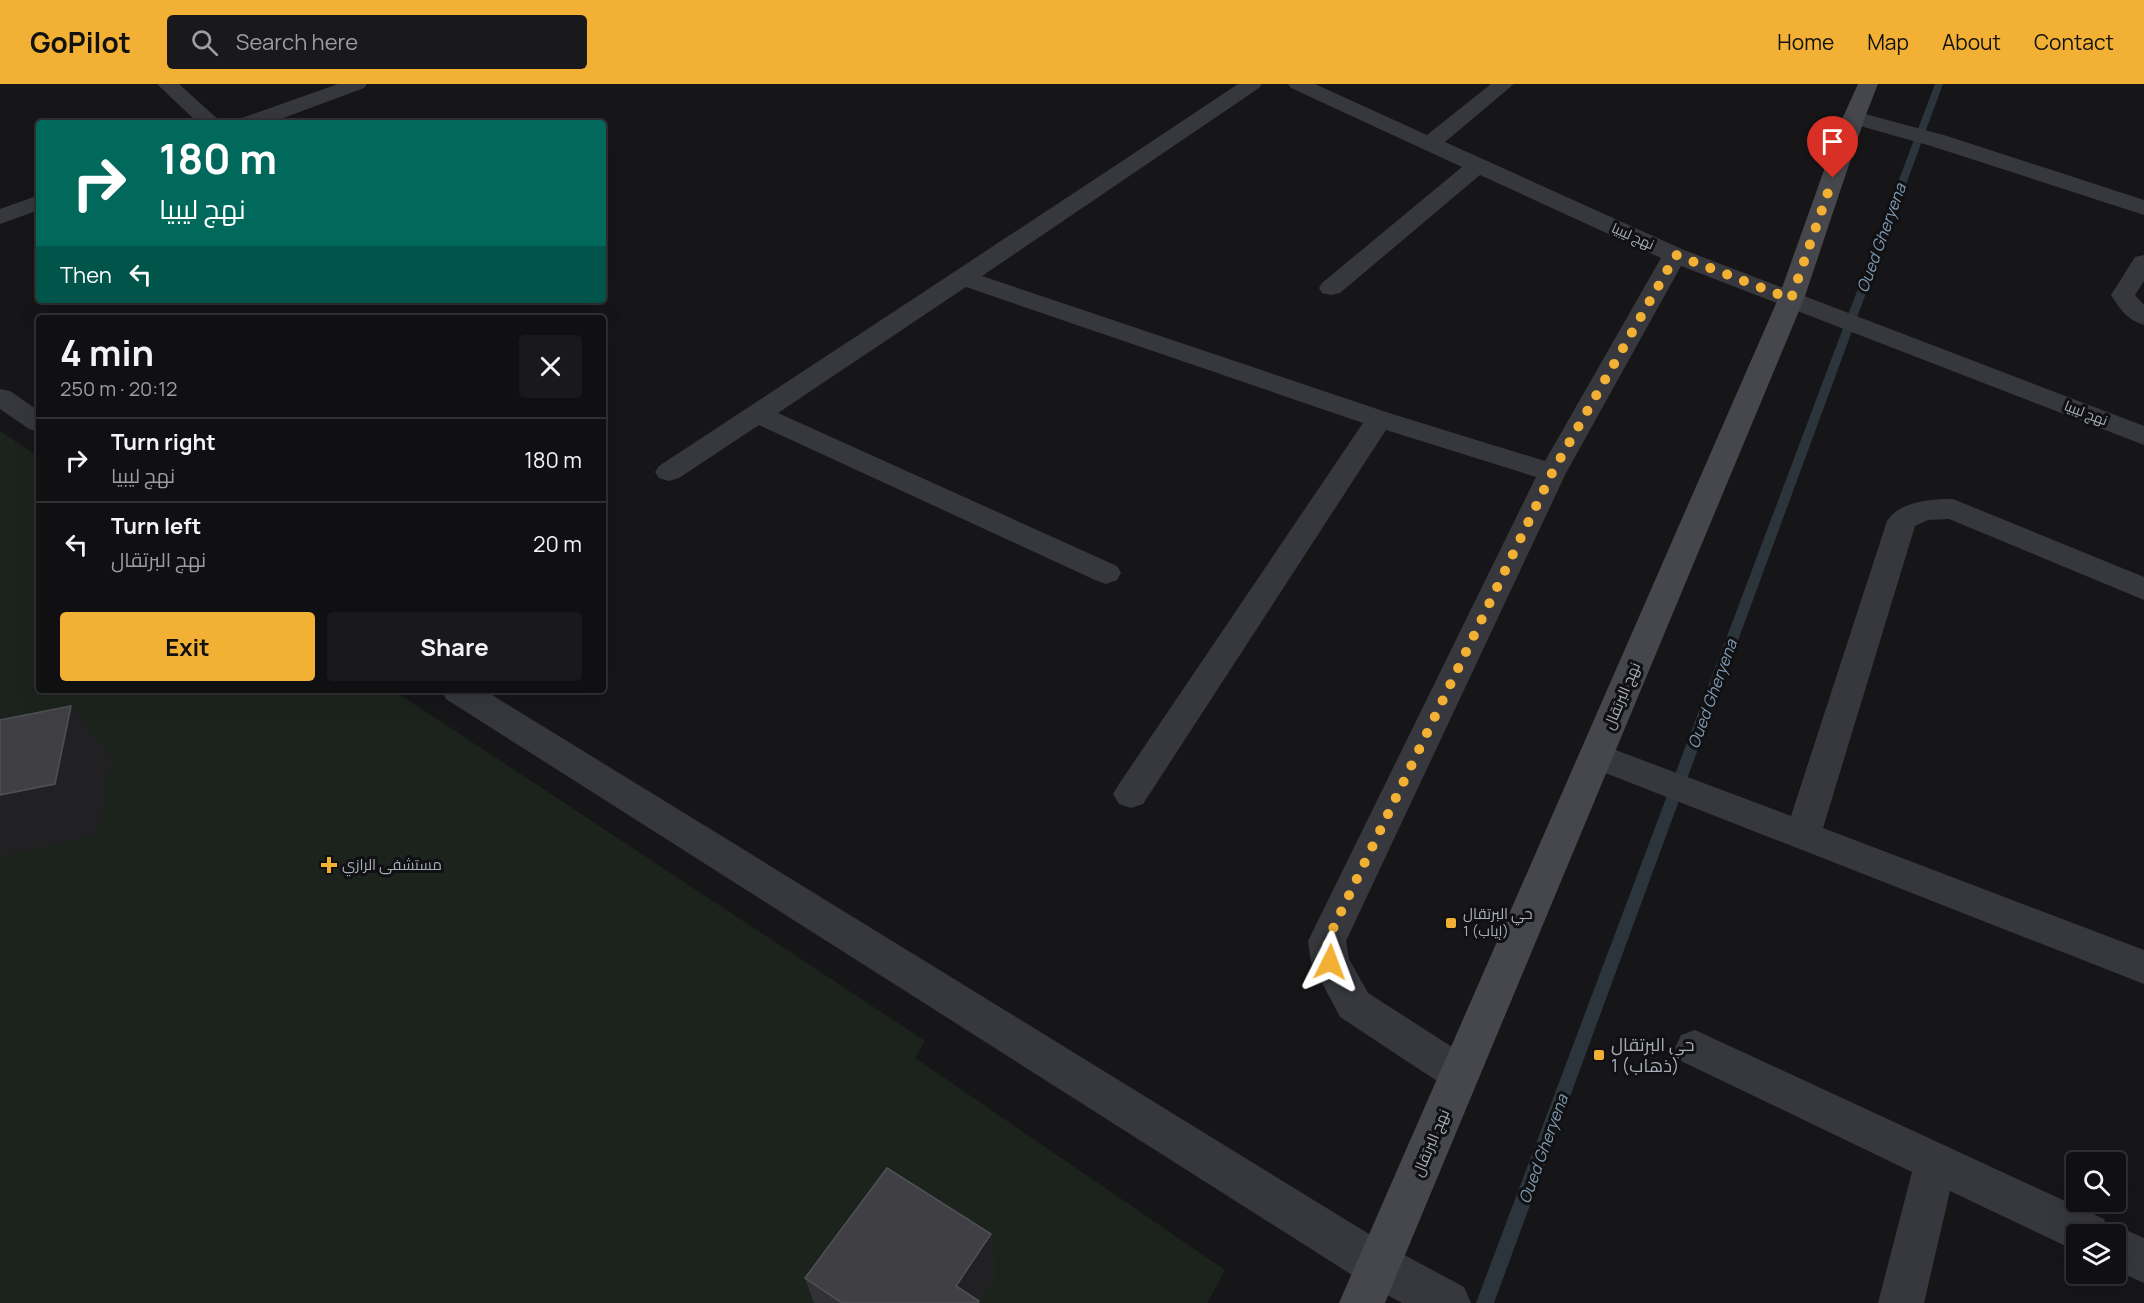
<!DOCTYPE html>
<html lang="en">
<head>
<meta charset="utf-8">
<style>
  :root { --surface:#101012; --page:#19191b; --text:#f1f3f6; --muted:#9c9d9f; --line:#303032; --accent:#f2b134 }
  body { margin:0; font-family:Manrope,Cairo,sans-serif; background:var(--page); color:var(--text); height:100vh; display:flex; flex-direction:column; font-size:22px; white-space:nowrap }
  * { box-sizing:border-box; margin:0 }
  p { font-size:20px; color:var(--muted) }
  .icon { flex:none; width:33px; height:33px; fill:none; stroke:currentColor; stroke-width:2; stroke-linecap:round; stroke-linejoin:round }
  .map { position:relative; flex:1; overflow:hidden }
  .details { position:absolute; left:36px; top:231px; width:570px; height:378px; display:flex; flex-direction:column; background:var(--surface); border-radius:6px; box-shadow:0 6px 24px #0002,0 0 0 2px var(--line) }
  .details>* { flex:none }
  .guide { position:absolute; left:36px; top:36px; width:570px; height:183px; border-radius:6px; box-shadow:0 6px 24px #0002,0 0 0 2px var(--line); background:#00695c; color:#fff; overflow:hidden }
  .fabs { position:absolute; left:2066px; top:1068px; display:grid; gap:12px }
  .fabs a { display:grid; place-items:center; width:60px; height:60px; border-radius:6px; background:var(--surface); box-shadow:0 6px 24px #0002,0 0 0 2px var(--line); font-size:30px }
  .pin { position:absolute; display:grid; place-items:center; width:51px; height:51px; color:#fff; margin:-62px -26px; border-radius:50% 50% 50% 0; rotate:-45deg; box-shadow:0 0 6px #0007 }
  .pin .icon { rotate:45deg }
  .me { position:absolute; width:66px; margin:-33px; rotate:3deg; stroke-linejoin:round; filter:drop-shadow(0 0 4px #0008) }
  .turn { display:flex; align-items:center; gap:21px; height:126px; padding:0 24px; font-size:27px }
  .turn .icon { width:78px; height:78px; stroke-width:2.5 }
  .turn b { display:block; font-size:42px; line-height:51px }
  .then { display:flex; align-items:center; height:57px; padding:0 24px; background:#0003; gap:12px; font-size:22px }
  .round { display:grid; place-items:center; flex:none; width:63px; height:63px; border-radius:6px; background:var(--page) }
  .headline { display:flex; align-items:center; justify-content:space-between; height:102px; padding:0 24px }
  h1 { font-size:36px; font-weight:700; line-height:45px }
  .action { display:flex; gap:12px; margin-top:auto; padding:12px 24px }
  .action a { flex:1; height:69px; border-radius:6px; background:var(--accent); color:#111; font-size:24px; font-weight:700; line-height:69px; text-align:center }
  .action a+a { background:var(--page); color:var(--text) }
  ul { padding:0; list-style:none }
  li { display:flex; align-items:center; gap:18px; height:84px; padding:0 24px; border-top:2px solid var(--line) }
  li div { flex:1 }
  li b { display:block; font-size:22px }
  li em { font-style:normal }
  header { display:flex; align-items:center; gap:36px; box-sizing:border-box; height:84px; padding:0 30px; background:var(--accent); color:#111 }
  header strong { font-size:28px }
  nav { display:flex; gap:33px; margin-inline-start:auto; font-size:21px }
  .search { width:420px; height:54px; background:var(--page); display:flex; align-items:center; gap:15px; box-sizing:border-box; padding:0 21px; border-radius:6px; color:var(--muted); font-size:22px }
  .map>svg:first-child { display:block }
</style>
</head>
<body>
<header>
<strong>GoPilot</strong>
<div class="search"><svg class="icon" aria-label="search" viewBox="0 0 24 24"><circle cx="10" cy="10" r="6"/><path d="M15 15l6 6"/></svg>Search here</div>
<nav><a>Home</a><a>Map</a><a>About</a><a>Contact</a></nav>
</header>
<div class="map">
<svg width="2144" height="1219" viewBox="0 0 2144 1219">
  <rect width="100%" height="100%" fill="#161618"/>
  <polygon fill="#1c231d" points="0,347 39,373 39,606 393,606 925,957 915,974 1225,1186 1207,1219 0,1219"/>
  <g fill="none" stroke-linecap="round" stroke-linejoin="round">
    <polygon fill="#2c353c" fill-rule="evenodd" points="1935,0 1943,0 1494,1219 1476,1219"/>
    <g fill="#37383d" fill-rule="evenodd">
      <polygon points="157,0 179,0 222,39 198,39"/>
      <polygon points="338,0 367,0 364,4 270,39 239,39 242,34"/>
      <path d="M1238,0H1262L1259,4L982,192L1389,329L1545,377L1661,174L1480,91L1340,209L1331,211L1322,209L1319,204L1322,199L1462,83L1291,4L1288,0H1315L1427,51L1491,0H1514L1445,58L1684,166L2144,342V361L1681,182L1566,389L1346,857L1349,875L1368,909L1474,977L1480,990L1474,1003L1460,1009L1446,1003L1340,933L1311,878L1308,857L1536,393L1386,346L1143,720L1131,724L1119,720L1113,710L1119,700L1363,339L966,203L778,329L1117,482L1121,489L1117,496L1106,500L1095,496L759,341L679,394L669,397L659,394L655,388L659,382C852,255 1046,128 1238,0Z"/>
      <polygon points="1854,27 1947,52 2144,116 2144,131 1931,62 1846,38 1843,33 1846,28"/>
      <polygon points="39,111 39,126 0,140 0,125"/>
      <path d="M2144,171V197L2135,211L2144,221V241C2127,236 2120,225 2111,211L2135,173Z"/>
      <polygon points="0,305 10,307 39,327 39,348 29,345 0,325"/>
      <path d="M1953,415L2144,493V516L1949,435L1928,436L1915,442L1823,744L2144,866V900L1585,681L1580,672L1585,663L1597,659L1791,732L1887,437C1900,417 1931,415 1953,415Z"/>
      <polygon points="442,606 484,606 1395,1166 1464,1203 1471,1219 1402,1219 1363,1198 446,615"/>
      <polygon points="1695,946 2104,1135 2107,1144 2115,1141 2144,1154 2144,1199 2115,1186 2115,1150 2076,1150 2076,1167 1950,1107 1924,1219 1878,1219 1912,1088 1681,977 1675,964 1681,951"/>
    </g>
    <polygon fill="#45474d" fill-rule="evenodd" points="1858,0 1878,0 1865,33 1804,215 1385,1219 1339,1219 1778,215 1843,33"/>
  </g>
  <polygon fill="#323236" points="991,1150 995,1191 978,1217 979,1219 814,1219 805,1194"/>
  <g fill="#212124">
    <polygon points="71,622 111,674 97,751 0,772 0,711"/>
    <polygon points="991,1150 995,1191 977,1219 956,1202"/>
  </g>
  <g fill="#3f3f44" stroke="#4f5156" stroke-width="1.5">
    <polygon points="71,622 55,700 0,711 0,636"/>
    <polygon points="887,1084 991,1150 956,1202 979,1217 978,1219 842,1219 805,1194"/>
  </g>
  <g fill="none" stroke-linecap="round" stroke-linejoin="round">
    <polyline stroke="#f2b134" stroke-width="10" stroke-dasharray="0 18" points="1330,878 1327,857 1552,389 1676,171 1791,215 1833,94"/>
  </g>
  <g fill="#f2b134" stroke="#111113" stroke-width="2">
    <path d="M326 772h6v6h6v6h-6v6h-6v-6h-6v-6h6z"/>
    <rect x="1445" y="833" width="12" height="12" rx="3"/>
    <rect x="1593" y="965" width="12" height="12" rx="3"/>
  </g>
  <g text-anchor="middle" stroke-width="6" stroke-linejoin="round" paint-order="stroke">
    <g font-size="14" fill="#a8adb8" stroke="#111113">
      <text transform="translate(1633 152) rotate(24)" y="5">نهج ليبيا</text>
      <text transform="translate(2086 329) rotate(21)" y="5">نهج ليبيا</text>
    </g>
    <g font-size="15" fill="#a8adb8" stroke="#111113">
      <text transform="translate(1622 612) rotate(-67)" y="5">نهج البرتقال</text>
      <text transform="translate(1431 1059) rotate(-67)" y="5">نهج البرتقال</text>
    </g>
    <g font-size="15" fill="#a8adb8" stroke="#111113" text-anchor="start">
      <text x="342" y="786">مستشفى الرازي</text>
      <text x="1463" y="835">حي البرتقال<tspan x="1463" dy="17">1 (إياب)</tspan></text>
    </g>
    <g font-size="16" font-style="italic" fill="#7f9bb3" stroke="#111113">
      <text transform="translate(1881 154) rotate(-70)" y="6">Oued Gheryena</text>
      <text transform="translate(1712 610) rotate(-70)" y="6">Oued Gheryena</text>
      <text transform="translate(1543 1065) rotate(-70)" y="6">Oued Gheryena</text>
    </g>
    <g font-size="18" fill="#a8adb8" stroke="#111113" text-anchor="start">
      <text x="1611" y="967">حي البرتقال<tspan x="1611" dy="21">1 (ذهاب)</tspan></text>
    </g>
  </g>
</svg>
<div class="fabs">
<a><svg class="icon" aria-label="search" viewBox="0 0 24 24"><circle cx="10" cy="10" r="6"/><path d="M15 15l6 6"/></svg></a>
<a><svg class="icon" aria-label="layers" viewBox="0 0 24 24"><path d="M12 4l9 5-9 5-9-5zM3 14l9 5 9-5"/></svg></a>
</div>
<div class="pin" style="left:1833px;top:94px;background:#d93025"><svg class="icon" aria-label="arrive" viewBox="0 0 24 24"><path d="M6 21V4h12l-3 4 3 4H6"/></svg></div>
<svg class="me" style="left:1330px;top:878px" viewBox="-20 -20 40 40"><path d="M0-17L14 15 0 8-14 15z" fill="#f2b134" stroke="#fff" stroke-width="4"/></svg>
<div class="guide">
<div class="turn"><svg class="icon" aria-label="right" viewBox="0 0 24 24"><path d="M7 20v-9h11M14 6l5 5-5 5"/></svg><div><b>180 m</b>نهج ليبيا</div></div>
<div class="then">Then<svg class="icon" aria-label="left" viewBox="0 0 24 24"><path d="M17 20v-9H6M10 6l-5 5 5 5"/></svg></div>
</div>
<section class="details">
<div class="headline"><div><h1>4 min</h1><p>250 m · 20:12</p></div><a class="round"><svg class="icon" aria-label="close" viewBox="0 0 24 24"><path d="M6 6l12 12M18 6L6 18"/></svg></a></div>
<ul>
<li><svg class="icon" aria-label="right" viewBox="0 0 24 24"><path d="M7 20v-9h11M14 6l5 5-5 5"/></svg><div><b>Turn right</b><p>نهج ليبيا</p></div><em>180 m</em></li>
<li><svg class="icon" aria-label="left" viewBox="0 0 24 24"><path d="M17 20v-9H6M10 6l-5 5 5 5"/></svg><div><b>Turn left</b><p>نهج البرتقال</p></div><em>20 m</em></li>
</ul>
<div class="action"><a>Exit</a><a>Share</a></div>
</section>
</div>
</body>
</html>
